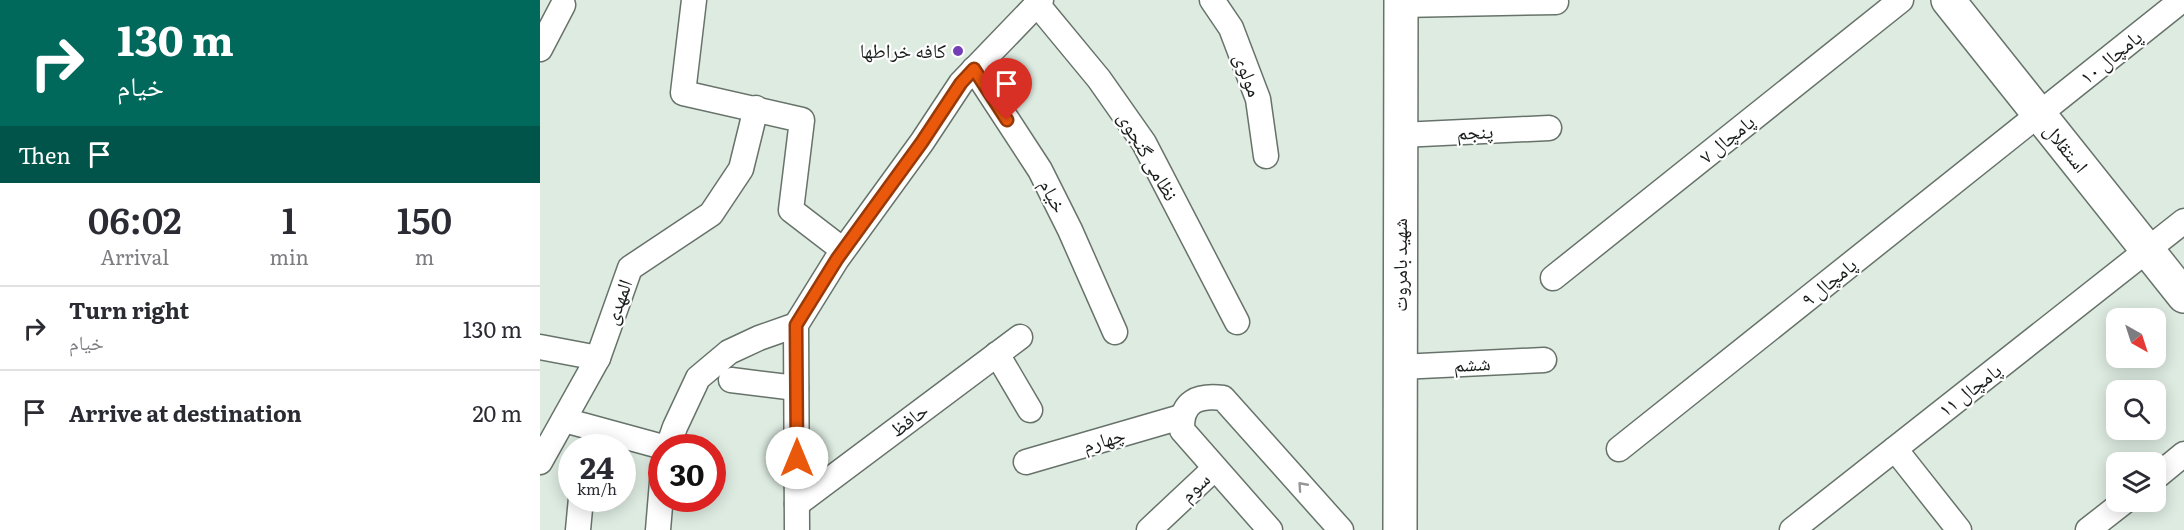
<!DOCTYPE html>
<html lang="en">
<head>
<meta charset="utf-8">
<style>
  :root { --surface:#fff; --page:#f7f7f7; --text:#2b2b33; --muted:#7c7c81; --line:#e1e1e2 }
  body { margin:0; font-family:Literata,"Noto Naskh Arabic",serif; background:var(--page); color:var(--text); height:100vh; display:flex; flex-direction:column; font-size:22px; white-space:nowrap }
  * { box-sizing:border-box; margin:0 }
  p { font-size:20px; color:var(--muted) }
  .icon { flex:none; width:33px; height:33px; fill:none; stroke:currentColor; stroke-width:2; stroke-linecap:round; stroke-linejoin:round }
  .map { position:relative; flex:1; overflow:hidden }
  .side { display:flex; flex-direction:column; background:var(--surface); width:540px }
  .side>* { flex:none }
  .hud { background:#00695c; color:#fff; overflow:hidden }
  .needle { width:39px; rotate:141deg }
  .controls { position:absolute; left:1566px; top:308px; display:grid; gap:12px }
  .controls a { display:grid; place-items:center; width:60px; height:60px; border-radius:12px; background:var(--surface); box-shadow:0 3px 15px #0003; font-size:30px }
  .speed { position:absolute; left:18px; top:434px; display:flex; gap:12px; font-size:30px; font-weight:700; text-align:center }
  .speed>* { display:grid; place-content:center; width:78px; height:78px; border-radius:50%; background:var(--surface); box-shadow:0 3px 15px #0003; line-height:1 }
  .speed small { font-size:15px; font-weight:400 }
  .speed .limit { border:9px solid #d22; background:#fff; color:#111 }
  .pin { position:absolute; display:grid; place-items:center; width:51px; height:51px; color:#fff; margin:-62px -26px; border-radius:50% 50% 50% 0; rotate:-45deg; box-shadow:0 0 6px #0007 }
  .pin .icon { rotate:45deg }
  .me { position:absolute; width:66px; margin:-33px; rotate:0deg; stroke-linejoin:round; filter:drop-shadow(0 0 4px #0008) }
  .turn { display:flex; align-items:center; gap:21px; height:126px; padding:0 18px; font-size:27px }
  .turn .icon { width:78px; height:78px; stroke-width:2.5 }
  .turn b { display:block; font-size:42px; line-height:51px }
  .then { display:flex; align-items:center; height:57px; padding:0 18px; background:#0003; gap:12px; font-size:22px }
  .eta { display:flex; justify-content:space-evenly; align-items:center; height:102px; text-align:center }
  .eta b { font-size:36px; font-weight:600; line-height:42px }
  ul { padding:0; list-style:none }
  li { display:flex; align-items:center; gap:18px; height:84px; padding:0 18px; border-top:2px solid var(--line) }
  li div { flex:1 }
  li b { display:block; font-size:22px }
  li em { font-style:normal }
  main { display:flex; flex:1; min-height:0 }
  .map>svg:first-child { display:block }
</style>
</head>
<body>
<main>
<section class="side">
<div class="hud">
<div class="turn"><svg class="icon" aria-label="right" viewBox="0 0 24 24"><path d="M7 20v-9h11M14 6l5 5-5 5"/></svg><div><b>130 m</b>خیام</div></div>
<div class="then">Then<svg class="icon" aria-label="arrive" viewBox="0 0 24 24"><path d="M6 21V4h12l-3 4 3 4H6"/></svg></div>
</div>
<div class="eta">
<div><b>06:02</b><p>Arrival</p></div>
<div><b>1</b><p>min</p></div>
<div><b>150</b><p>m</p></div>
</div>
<ul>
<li><svg class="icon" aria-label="right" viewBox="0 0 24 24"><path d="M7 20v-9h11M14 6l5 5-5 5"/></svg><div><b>Turn right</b><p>خیام</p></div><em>130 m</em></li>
<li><svg class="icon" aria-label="arrive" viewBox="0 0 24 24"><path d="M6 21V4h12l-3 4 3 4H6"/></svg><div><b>Arrive at destination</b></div><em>20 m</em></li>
</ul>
</section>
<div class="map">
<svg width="1644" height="530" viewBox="0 0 1644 530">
  <rect width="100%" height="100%" fill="#ddebe1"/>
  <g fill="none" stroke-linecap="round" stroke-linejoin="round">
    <g stroke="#67736a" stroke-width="27">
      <g id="street">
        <polyline points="154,0 143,93 262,120 251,210 303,250"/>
        <polyline points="672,0 691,28 718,99 726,156"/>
        <polyline points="497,4 559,79 604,143 697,322"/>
        <polyline points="861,5 1016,2"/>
        <polyline points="0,49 23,5"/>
        <polyline points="434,69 500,170 530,230 575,332"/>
        <polyline points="861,135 1009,128"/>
        <polyline points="1013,278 1361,0"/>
        <polyline points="0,347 58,358"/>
        <polyline points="457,354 490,410"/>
        <polyline points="860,367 1004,360"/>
        <polyline points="191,380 256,388"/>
        <polyline points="24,420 123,447"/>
        <polyline points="128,447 135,427 158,378 189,352 219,338 256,325"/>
        <polyline points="1079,449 1642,0"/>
        <polyline points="1355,449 1419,530"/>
        <polyline points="0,462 58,358 90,268 171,214 201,169 216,108"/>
        <polyline points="486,462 641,417"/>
        <polyline points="1616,477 1644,454"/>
        <polyline points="257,504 480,337"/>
        <polyline points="38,530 41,498"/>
        <polyline points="118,530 122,482"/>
        <polyline points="257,530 256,325 297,259 382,142 421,83 501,0"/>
        <polyline points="609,530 674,469"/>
        <path d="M730,530L642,430C641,401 658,395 683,398L801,530"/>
        <polyline points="1252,530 1644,221"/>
        <polyline points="1548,530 1585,501"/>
      </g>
    </g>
    <g stroke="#67736a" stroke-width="36">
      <g id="secondary">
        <polyline points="1408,0 1644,296"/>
        <polyline points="860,530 861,0"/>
      </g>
    </g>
    <use href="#street" stroke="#fff" stroke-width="24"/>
    <use href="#secondary" stroke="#fff" stroke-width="33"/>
  </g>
  <defs><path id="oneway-chevron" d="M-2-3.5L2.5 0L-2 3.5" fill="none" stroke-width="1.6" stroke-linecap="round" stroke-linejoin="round" transform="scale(1.5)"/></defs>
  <use stroke="#979998" href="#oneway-chevron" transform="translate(762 486) rotate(-132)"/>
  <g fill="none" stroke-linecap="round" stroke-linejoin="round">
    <g stroke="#983908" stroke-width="15">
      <polyline id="route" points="257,458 256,325 297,259 382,142 421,83 434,69 467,120"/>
    </g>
    <use href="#route" stroke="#ea580c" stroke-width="10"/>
  </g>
  <circle fill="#743fb6" stroke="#fff" stroke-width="2" cx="418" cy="51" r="6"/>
  <g text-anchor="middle" stroke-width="4.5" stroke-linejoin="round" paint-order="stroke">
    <g font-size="20" fill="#181d1a" stroke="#fff" text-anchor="end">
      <text x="406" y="58">کافه خراطها</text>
    </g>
    <g font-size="20" fill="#181d1a" stroke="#fff">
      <text transform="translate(1571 57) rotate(-39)" y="7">پامچال ۱۰</text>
      <text transform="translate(708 75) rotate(70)" y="7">مولوی</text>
      <text transform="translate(935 132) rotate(-2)" y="7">پنجم</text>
      <text transform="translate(1187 139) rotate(-39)" y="7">پامچال ۷</text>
      <text transform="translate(1526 148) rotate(51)" y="7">استقلال</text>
      <text transform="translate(608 156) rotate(60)" y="7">نظامی گنجوی</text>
      <text transform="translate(513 196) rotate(63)" y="7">خیام</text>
      <text transform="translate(860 265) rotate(-90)" y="7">شهید بامروت</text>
      <text transform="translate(1289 282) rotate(-39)" y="7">پامچال ۹</text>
      <text transform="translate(78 302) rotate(-70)" y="7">المهدی</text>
      <text transform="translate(932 364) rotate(-3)" y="7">ششم</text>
      <text transform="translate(1430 390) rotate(-38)" y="7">پامچال ۱۱</text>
      <text transform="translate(369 420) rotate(-37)" y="7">حافظ</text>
      <text transform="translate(564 440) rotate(-16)" y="7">چهارم</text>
      <text transform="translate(655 487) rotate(-43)" y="7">سوم</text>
    </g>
  </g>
</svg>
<div class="controls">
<a><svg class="needle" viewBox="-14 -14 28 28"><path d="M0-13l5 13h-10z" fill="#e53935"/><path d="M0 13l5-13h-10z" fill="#7c7c81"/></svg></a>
<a><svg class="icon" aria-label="search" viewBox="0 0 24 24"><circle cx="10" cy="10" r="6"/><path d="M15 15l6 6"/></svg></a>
<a><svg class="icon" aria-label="layers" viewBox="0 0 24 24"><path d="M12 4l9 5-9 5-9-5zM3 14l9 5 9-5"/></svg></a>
</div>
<div class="speed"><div>24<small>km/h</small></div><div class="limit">30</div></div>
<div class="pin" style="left:467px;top:120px;background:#d93025"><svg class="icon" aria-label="arrive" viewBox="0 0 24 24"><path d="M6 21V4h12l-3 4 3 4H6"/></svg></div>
<svg class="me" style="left:257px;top:458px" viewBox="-20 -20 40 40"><circle r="19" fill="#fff"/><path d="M0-13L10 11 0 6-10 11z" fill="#ea580c"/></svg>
</div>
</main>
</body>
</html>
